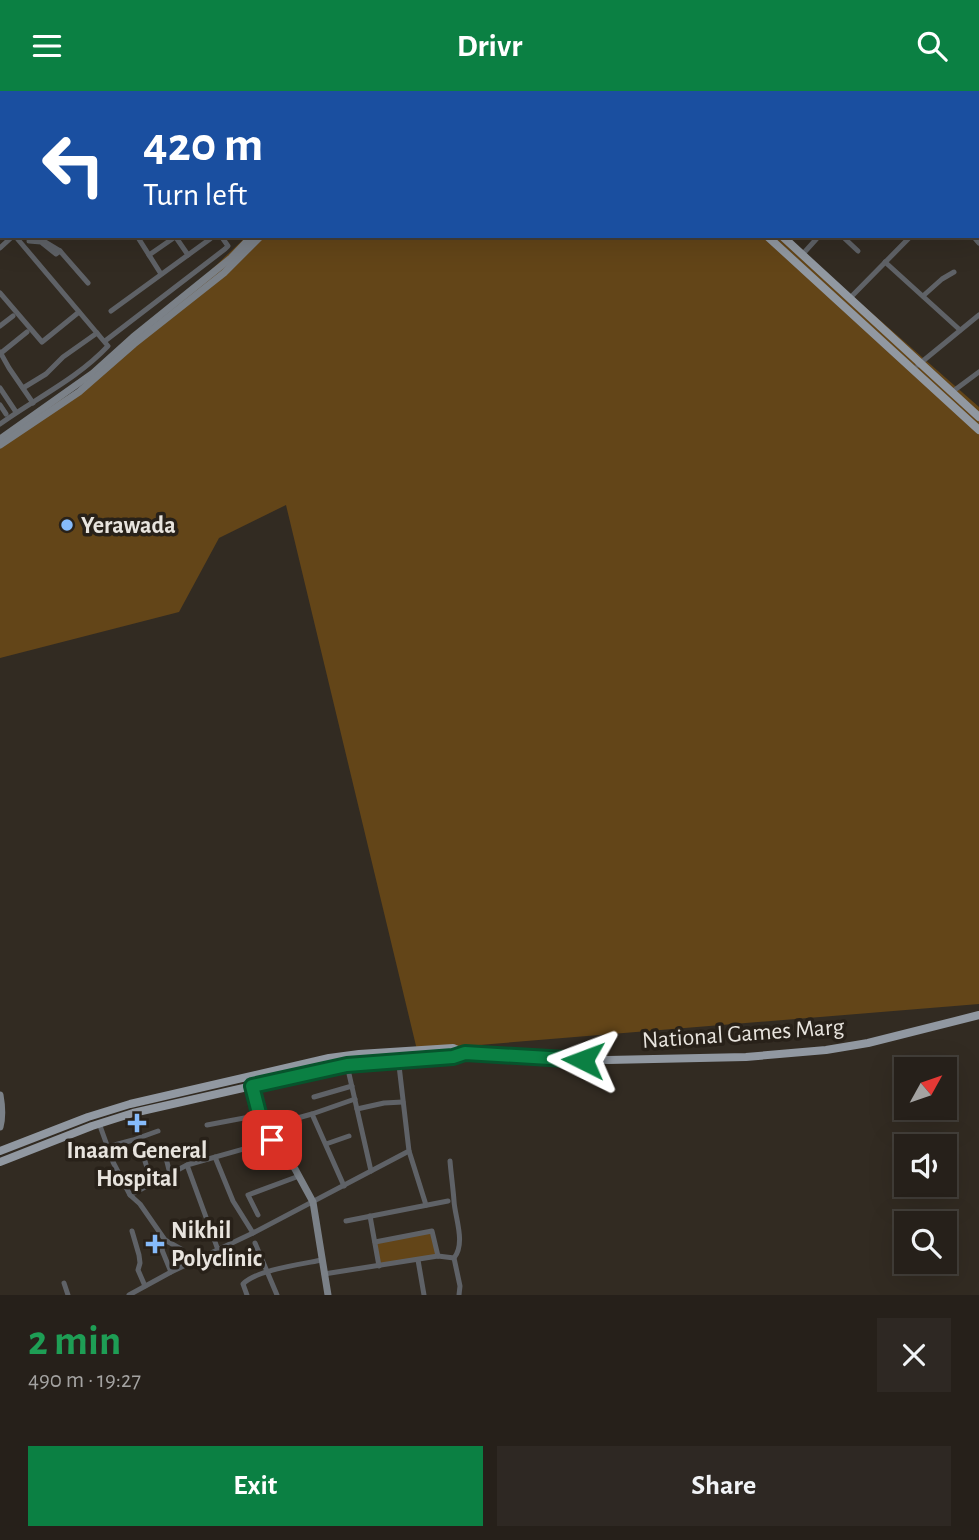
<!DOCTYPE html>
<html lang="en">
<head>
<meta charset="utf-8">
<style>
  :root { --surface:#26201a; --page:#2e2823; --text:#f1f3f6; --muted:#a4a3a2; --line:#423e39; --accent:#0b8043 }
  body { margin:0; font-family:"Alegreya Sans",sans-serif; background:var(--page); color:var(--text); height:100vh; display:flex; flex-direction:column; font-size:26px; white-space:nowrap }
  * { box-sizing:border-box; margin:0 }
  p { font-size:23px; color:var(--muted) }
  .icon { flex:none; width:38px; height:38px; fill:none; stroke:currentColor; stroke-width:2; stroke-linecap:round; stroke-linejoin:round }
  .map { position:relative; height:1204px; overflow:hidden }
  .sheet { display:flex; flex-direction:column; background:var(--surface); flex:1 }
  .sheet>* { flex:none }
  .hud { position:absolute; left:0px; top:0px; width:980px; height:147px; box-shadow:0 7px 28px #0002,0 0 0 2px var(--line); background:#1a4fa0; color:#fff; overflow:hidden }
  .needle { width:46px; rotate:50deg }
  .controls { position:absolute; left:894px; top:966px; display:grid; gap:14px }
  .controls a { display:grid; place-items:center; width:63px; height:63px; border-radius:0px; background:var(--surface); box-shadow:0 7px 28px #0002,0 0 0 2px var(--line); font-size:35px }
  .pin { position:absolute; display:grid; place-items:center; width:60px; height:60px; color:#fff; margin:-30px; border-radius:14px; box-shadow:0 4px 10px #0006 }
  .me { position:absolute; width:77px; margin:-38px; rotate:273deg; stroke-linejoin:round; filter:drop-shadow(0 0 5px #0008) }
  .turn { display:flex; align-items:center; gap:24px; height:147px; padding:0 28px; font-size:32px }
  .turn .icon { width:91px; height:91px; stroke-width:2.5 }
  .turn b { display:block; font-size:49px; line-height:60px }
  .round { display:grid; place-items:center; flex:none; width:74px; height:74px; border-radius:0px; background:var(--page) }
  .summary { display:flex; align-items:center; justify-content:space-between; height:119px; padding:0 28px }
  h1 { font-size:42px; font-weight:600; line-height:52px; color:#1e9e55 }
  .primary-button { display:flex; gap:14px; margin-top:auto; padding:14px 28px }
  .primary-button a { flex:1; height:80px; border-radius:0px; background:var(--accent); color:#fff; font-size:28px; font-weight:600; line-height:80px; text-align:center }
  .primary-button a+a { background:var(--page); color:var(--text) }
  header { display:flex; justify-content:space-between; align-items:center; height:91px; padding:0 28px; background:var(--accent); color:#fff; font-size:32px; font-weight:600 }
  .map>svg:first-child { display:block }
</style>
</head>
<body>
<header><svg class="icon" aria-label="menu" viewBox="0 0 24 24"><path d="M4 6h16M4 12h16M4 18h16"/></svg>Drivr<svg class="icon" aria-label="search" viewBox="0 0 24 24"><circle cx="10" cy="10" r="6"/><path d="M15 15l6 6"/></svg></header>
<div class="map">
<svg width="979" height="1204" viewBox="0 0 979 1204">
  <rect width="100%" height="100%" fill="#322b22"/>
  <g fill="#634518">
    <polygon points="369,0 619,0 621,2 368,2"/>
    <polygon points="247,145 784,145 979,316 979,913 417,959 286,414 219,447 179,521 0,567 0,351 49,316 98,286"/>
    <polygon points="432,1140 438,1165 379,1175 375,1151"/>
  </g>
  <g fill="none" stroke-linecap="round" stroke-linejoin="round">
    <g stroke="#5f6267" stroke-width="5">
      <polyline points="32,0 34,2"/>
      <polyline points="182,0 183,2"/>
      <polyline points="234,0 235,2"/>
      <polyline points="698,0 700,2"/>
      <polyline points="778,0 783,2"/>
      <polyline points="74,2 75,0"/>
      <polyline points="104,2 105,0"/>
      <polyline points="280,2 282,0"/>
      <polyline points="330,2 332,0"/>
      <polyline points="813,2 815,0"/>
      <polyline points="865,2 867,0"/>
      <polyline points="944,2 945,0"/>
      <polyline points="978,14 979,13"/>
      <polyline points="0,16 2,18"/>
      <polyline points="978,23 979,24"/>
      <polyline points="0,56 2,58"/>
      <polyline points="978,65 979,65"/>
      <polyline points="0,77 2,75"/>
      <polyline points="978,129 979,128"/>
      <polyline points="35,145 60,160 88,192"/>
      <polyline points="137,145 161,183"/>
      <polyline points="175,145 188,164"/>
      <polyline points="842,145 858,160"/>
      <polyline points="973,145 979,152"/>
      <polyline points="29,150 41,151 56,163 60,160"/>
      <polyline points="0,157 13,145"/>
      <polyline points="149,164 175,146"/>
      <polyline points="802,164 819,145"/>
      <polyline points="885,171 960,239"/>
      <polyline points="0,202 42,251 79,221"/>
      <polyline points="923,205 942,188 954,181"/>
      <polyline points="850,207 911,145"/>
      <polyline points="111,220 210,148"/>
      <polyline points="0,235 13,225"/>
      <polyline points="105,250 225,158 228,155 221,145"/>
      <polyline points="0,261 9,277 33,312"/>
      <polyline points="1,262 27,241"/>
      <polyline points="918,274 979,224"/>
      <polyline points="0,297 16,321"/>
      <polyline points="23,297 46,283 63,266 97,242"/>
      <polyline points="952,301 979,281"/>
      <polyline points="0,314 6,323"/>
      <path d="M0,333C36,307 77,288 108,255L15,145"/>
      <polyline points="347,974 371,1080"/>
      <polyline points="314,1006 352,995"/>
      <polyline points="357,1018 384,1012 403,1011"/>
      <polyline points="294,1028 312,1023"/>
      <polyline points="99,1032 113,1071 130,1104 187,1074 272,1050"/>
      <polyline points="207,1034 260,1024"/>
      <polyline points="326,1053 349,1045"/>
      <polyline points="163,1055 170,1083"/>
      <polyline points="107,1056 133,1049 158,1040"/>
      <polyline points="409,1060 426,1114"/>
      <polyline points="143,1064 152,1092"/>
      <polyline points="215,1066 233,1110 253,1142"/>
      <path d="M450,1070C451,1083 453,1096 454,1110C455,1127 466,1152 454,1167L460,1195L459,1204"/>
      <polyline points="187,1074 218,1159"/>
      <polyline points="344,1095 312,1023 355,1008"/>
      <polyline points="130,1104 140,1113 165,1149 181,1158 191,1173"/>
      <polyline points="258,1124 248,1104 299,1085"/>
      <polyline points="370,1125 379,1175"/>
      <polyline points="346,1130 448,1110"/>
      <polyline points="132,1140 139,1164 140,1172 138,1179 145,1195"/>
      <polyline points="165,1149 162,1159 171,1181"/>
      <polyline points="375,1151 432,1140 438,1165"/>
      <polyline points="255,1152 277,1204"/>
      <polyline points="418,1169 424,1204"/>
      <polyline points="324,1183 438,1165 454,1167"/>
      <polyline points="64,1192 68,1204"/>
      <polyline points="129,1204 171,1181 253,1142 409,1060 398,966"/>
      <path d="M247,1204L243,1193C256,1179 302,1173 322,1169"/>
    </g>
    <g stroke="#7b8188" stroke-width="7">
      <polyline points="364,2 365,0"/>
      <polyline points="373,2 375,0"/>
      <polyline points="0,348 93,282 133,246 231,167 252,145"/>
      <polyline points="0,354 79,301 134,253 224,182 261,145"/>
      <polyline points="251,989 264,1036 295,1078 313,1111 328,1204"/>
      <path d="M0,1004C2,1015 3,1025 0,1036"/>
    </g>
    <g stroke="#9198a1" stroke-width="8">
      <polyline points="611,0 613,2"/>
      <polyline points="625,0 627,2"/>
      <polyline points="767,145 979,339"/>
      <polyline points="782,145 979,326"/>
      <polyline points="0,1060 88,1026 130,1013 329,967 359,963 453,957 465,962 608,969 746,966 826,959 868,952 979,924"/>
      <polyline points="0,1071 92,1035 133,1022 331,977 360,972 453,966 465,962"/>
    </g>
  </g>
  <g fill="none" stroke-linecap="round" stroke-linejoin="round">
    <g stroke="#07532c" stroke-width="18">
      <polyline id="route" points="272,1049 261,1030 252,995 347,974 453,966 465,962 583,969"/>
    </g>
    <use href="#route" stroke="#0b8043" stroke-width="12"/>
  </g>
  <g fill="#86bbfb" stroke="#282119" stroke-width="2.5">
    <circle cx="67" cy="434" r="7"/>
    <path d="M133.5 1021.5h7v7h7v7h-7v7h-7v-7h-7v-7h7z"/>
    <path d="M151.5 1142.5h7v7h7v7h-7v7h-7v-7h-7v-7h7z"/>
  </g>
  <g text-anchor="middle" stroke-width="7" stroke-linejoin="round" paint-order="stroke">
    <g font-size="24" font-weight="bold" fill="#e8e4de" stroke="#282119" text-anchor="start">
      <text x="81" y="442">Yerawada</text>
      <text x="137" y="1067" text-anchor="middle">Inaam General<tspan x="137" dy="28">Hospital</tspan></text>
      <text x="171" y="1147">Nikhil<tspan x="171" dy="28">Polyclinic</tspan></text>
    </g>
    <g font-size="24" fill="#e8e4de" stroke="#282119">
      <text transform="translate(743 942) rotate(-4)" y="8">National Games Marg</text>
    </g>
  </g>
</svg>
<div class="controls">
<a><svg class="needle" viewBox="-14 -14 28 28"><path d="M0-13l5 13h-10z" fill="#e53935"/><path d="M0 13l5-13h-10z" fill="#a4a3a2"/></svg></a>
<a><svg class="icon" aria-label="sound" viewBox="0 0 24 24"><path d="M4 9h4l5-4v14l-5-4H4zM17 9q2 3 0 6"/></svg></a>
<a><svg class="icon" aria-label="search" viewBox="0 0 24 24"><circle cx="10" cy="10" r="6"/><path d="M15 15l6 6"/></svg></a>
</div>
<div class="pin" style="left:272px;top:1049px;background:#d93025"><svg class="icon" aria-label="arrive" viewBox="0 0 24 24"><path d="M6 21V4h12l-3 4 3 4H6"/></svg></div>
<svg class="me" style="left:583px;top:969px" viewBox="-20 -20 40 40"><path d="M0-17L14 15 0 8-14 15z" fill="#0b8043" stroke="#fff" stroke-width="4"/></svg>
<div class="hud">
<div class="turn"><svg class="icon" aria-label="left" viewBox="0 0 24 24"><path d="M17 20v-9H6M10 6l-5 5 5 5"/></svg><div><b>420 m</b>Turn left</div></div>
</div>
</div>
<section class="sheet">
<div class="summary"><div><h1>2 min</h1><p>490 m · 19:27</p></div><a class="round"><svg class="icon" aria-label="close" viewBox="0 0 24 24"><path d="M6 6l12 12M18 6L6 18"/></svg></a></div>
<div class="primary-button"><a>Exit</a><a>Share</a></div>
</section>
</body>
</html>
